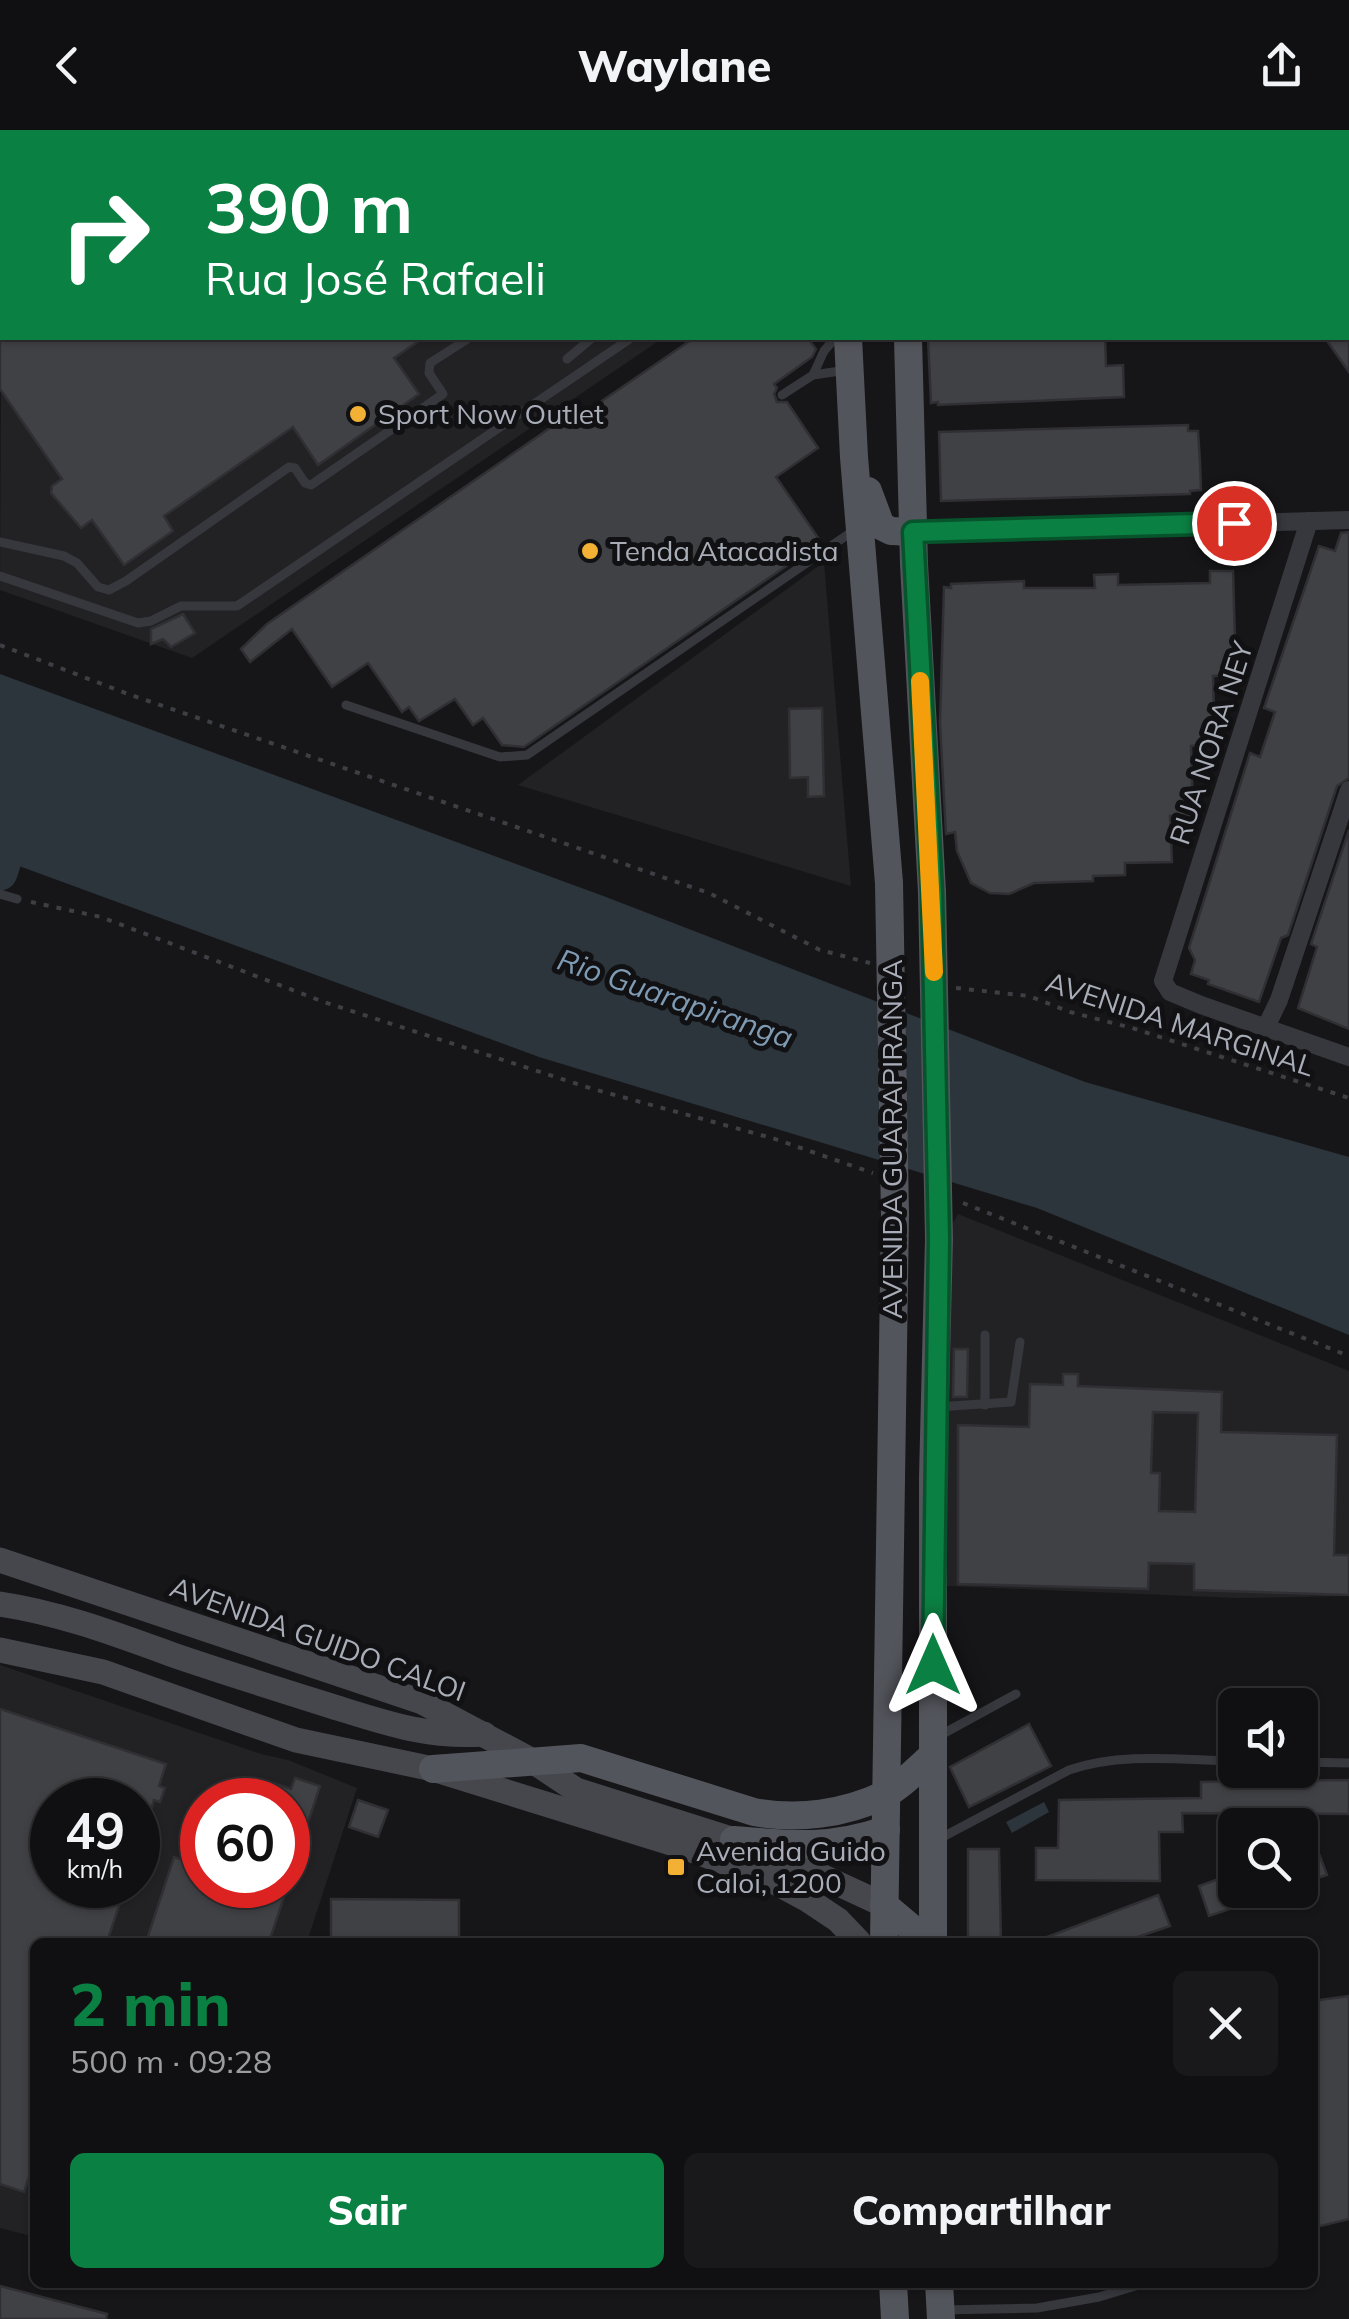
<!DOCTYPE html>
<html lang="pt">
<head>
<meta charset="utf-8">
<style>
  :root { --surface:#101012; --page:#19191b; --text:#f1f3f6; --muted:#9c9d9f; --line:#303032; --accent:#0b8043 }
  body { margin:0; font-family:Mulish,sans-serif; background:var(--page); color:var(--text); height:100vh; display:flex; flex-direction:column; font-size:38px; white-space:nowrap }
  * { box-sizing:border-box; margin:0 }
  p { font-size:32px; color:var(--muted) }
  .icon { flex:none; width:55px; height:55px; fill:none; stroke:currentColor; stroke-width:2; stroke-linecap:round; stroke-linejoin:round }
  .map { position:relative; flex:1; overflow:hidden }
  .drawer { position:absolute; left:30px; top:1808px; width:1288px; height:350px; display:flex; flex-direction:column; background:var(--surface); border-radius:15px; box-shadow:0 2px 8px #0004,0 0 0 2px var(--line) }
  .drawer>* { flex:none }
  .banner { position:absolute; left:0px; top:0px; width:1350px; height:210px; box-shadow:0 2px 8px #0004,0 0 0 2px var(--line); background:#0b8043; color:#fff; overflow:hidden }
  .tools { position:absolute; left:1218px; top:1558px; display:grid; gap:20px }
  .tools a { display:grid; place-items:center; width:100px; height:100px; border-radius:15px; background:var(--surface); box-shadow:0 2px 8px #0004,0 0 0 2px var(--line); font-size:50px }
  .speed { position:absolute; left:30px; top:1648px; display:flex; gap:20px; font-size:50px; font-weight:700; text-align:center }
  .speed>* { display:grid; place-content:center; width:130px; height:130px; border-radius:50%; background:var(--surface); box-shadow:0 2px 8px #0004,0 0 0 2px var(--line); line-height:1 }
  .speed small { font-size:25px; font-weight:400 }
  .speed .limit { border:15px solid #d22; background:#fff; color:#111 }
  .pin { position:absolute; display:grid; place-items:center; width:85px; height:85px; color:#fff; margin:-42px; border:5px solid #fff; border-radius:50%; box-shadow:0 2px 10px #0007 }
  .me { position:absolute; width:110px; margin:-55px; rotate:0deg; stroke-linejoin:round; filter:drop-shadow(0 0 8px #0008) }
  .turn { display:flex; align-items:center; gap:35px; height:210px; padding:0 40px; font-size:45px }
  .turn .icon { width:130px; height:130px; stroke-width:2.5 }
  .turn b { display:block; font-size:70px; line-height:85px }
  .round { display:grid; place-items:center; flex:none; width:105px; height:105px; border-radius:15px; background:var(--page) }
  .summary { display:flex; align-items:center; justify-content:space-between; height:170px; padding:0 40px }
  h1 { font-size:60px; font-weight:800; line-height:75px; color:var(--accent) }
  .button { display:flex; gap:20px; margin-top:auto; padding:20px 40px }
  .button a { flex:1; height:115px; border-radius:15px; background:var(--accent); color:#fff; font-size:40px; font-weight:800; line-height:115px; text-align:center }
  .button a+a { background:var(--page); color:var(--text) }
  header { display:flex; justify-content:space-between; align-items:center; height:130px; padding:0 40px; background:var(--surface); font-size:45px; font-weight:800 }
  .map>svg:first-child { display:block }
</style>
</head>
<body>
<header><svg class="icon" aria-label="back" viewBox="0 0 24 24"><path d="M15 5l-7 7 7 7"/></svg>Waylane<svg class="icon" aria-label="share" viewBox="0 0 24 24"><path d="M12 15V3M7 8l5-5 5 5M5 13v7h14v-7"/></svg></header>
<div class="map">
<svg width="1349" height="2189" viewBox="0 0 1349 2189">
  <rect width="100%" height="100%" fill="#161618"/>
  <g fill="#222225" fill-rule="evenodd">
    <polygon points="68,0 819,0 819,2 65,2"/>
    <polygon points="2,45 2,208 663,208 192,528 0,460"/>
    <polygon points="824,432 851,756 518,655"/>
    <polygon points="958,1084 1349,1241 1349,1466 1237,1468 947,1456 949,1100"/>
    <path d="M0,1535L261,1624L288,1630L357,1658L307,1812H35V2107L0,2098ZM52,1670H138V1755H52ZM202,1670H288V1755H202Z"/>
  </g>
  <g fill="#2c353c">
    <polygon points="0,544 606,767 1085,952 1349,1027 1349,1205 1037,1078 539,927 0,729"/>
    <polygon points="1044,1672 1049,1682 1012,1703 1006,1692"/>
  </g>
  <g fill="none" stroke-linecap="round" stroke-linejoin="round">
    <polyline stroke="#2c353c" stroke-width="35" points="0,743 18,687"/>
  </g>
  <g fill="#404145" stroke="#303034" stroke-width="2.5" fill-rule="evenodd">
    <polygon points="0,208 423,208 394,228 419,264 318,335 293,297 164,386 173,401 124,435 92,390 81,398 51,363 52,356 62,349 0,259"/>
    <polygon points="694,208 808,208 816,219 812,227 774,254 777,258 774,264 777,272 787,272 818,318 776,347 821,412 524,617 502,615 483,588 473,595 455,569 419,591 409,577 402,582 368,533 332,557 292,499 250,532 241,519 267,494 573,282 577,288"/>
    <polygon points="928,208 1105,208 1106,236 1123,235 1124,267 938,275 938,272 931,273"/>
    <polygon points="1325,208 1349,208 1349,242"/>
    <polygon points="1188,295 1188,301 1198,301 1200,332 1201,360 1190,361 1190,364 941,371 939,302"/>
    <polygon points="1349,402 1349,648 1337,656 1288,805 1281,808 1259,872 1208,854 1209,850 1191,844 1195,830 1189,818 1250,623 1260,627 1275,582 1264,578 1319,416 1335,421 1341,403"/>
    <polygon points="1210,441 1233,441 1236,545 1213,546 1215,615 1191,616 1193,685 1170,686 1172,732 1125,733 1125,745 1093,746 1093,751 1034,753 1009,764 990,763 971,753 957,721 955,702 946,704 940,593 944,457 951,458 951,454 1024,451 1024,458 1095,458 1094,445 1118,444 1118,455 1210,453"/>
    <polygon points="183,484 195,503 171,517 163,509 151,514 151,499"/>
    <polygon points="822,578 824,666 808,667 808,647 790,648 789,579"/>
    <polygon points="1349,700 1349,899 1298,878 1317,817 1311,814"/>
    <polygon points="954,1219 968,1219 967,1267 953,1267"/>
    <path d="M1063,1244H1078V1256L1222,1262L1221,1302L1337,1305L1334,1425H1349V1465L1194,1460V1434L1149,1433L1148,1459L958,1454V1295L1029,1297L1030,1254L1063,1255ZM1153,1282L1198,1283L1195,1382L1159,1381L1160,1343H1151Z"/>
    <polygon points="0,1579 166,1634 159,1656 165,1658 160,1672 154,1670 140,1712 138,1712 138,1670 52,1670 52,1755 126,1755 107,1812 35,1812 35,2029 24,2062 0,2054"/>
    <polygon points="1029,1594 1051,1636 969,1677 950,1637"/>
    <polygon points="295,1648 320,1656 306,1699 288,1693 288,1670 254,1670 261,1649 291,1659"/>
    <polygon points="1349,1650 1349,1684 1182,1683 1183,1702 1159,1702 1160,1751 1036,1750 1036,1718 1058,1718 1059,1670 1201,1668 1201,1652"/>
    <polygon points="358,1670 388,1680 378,1707 349,1697"/>
    <polygon points="1315,1713 1327,1745 1300,1754 1300,1719"/>
    <polygon points="968,1719 999,1719 1001,1812 968,1812"/>
    <polygon points="174,1727 202,1736 202,1755 259,1755 285,1764 269,1812 146,1812"/>
    <polygon points="1235,1743 1235,1760 1276,1760 1277,1763 1209,1786 1199,1756"/>
    <polygon points="1158,1765 1170,1796 1123,1812 1034,1812"/>
    <polygon points="331,1769 459,1770 459,1812 331,1812"/>
    <polygon points="1349,1866 1349,2089 1312,2098 1312,1871"/>
    <polygon points="0,2156 107,2184 106,2189 0,2189"/>
  </g>
  <g fill="none" stroke-linecap="round" stroke-linejoin="round">
    <g stroke="#3d3f44" stroke-width="4" stroke-dasharray="5 8" stroke-linecap="butt">
      <polyline points="0,515 128,564 709,763 820,820 870,833"/>
      <polyline points="31,772 101,787 324,872 593,959 772,1008 873,1043"/>
      <polyline points="956,858 1029,866 1070,882 1132,898 1349,968"/>
      <polyline points="963,1073 1349,1226"/>
    </g>
    <g stroke="#37383d" stroke-width="9">
      <polyline points="787,0 788,2"/>
      <polyline points="88,2 91,0"/>
      <polyline points="766,2 770,0"/>
      <polyline points="0,63 2,62"/>
      <polyline points="567,229 592,208"/>
      <polyline points="813,245 824,221 835,208"/>
      <polyline points="782,265 813,245 847,240"/>
      <polyline points="0,412 64,426 77,433 98,457 109,460 126,451 289,337 295,338 305,353 311,355 443,264 429,243 430,233 469,208"/>
      <polyline points="0,446 138,493 151,491 181,476 237,476 631,208"/>
      <polyline points="346,575 500,627 527,625 853,401"/>
      <polyline points="0,764 17,769"/>
      <polyline points="985,1205 985,1275"/>
      <polyline points="937,1277 1011,1272 1020,1212"/>
      <polyline points="939,1606 1016,1564"/>
      <polyline points="1300,1632 1349,1633"/>
      <path d="M937,1710L1069,1640C1122,1622 1180,1630 1235,1631"/>
      <polyline points="943,2180 1037,2178 1099,2167 1142,2154"/>
    </g>
    <g stroke="#37383d" stroke-width="18">
      <polyline points="1309,391 1163,851 1170,862 1201,875 1349,927"/>
      <polyline points="913,402 1349,390"/>
      <polyline points="1265,899 1279,870 1349,660"/>
    </g>
    <g stroke="#45474d" stroke-width="25">
      <polyline points="0,1430 422,1572 531,1630 576,1660 734,1710 802,1737 884,1775"/>
      <path d="M0,1474C61,1483 118,1505 176,1526C226,1543 277,1559 328,1575C383,1592 426,1608 484,1604"/>
      <polyline points="0,1520 103,1542 296,1610 433,1639 684,1717 769,1749 808,1770 838,1790 859,1812"/>
    </g>
    <g stroke="#53555c" stroke-width="28">
      <polyline points="840,0 840,2"/>
      <polyline points="901,0 901,2"/>
      <polyline points="848,208 854,327 889,753"/>
      <polyline points="908,208 914,434 932,762"/>
      <polyline points="868,361 881,396 891,401 913,402"/>
      <path d="M433,1639L581,1628L754,1682C798,1690 844,1684 884,1665C902,1656 918,1638 933,1625"/>
      <path d="M734,1710C793,1715 829,1719 886,1700"/>
      <polyline points="884,1775 928,1812"/>
      <polyline points="884,1812 895,1085"/>
      <polyline points="933,1812 933,1347 939,1109"/>
      <polyline points="893,2152 895,2189"/>
      <polyline points="939,2152 941,2189"/>
    </g>
    <g stroke="#53555c" stroke-width="28">
      <polyline points="889,753 895,1085"/>
      <polyline points="932,762 939,1109"/>
    </g>
  </g>
  <g fill="none" stroke-linecap="round" stroke-linejoin="round">
    <g stroke="#07532c" stroke-width="25">
      <polyline id="route" points="933,1535 939,1109 936,968 932,762 913,402 1234,393"/>
    </g>
    <use href="#route" stroke="#0b8043" stroke-width="18"/>
    <polyline stroke="#f59e0b" stroke-width="18" points="920,551 934,842"/>
  </g>
  <g fill="#f2b134" stroke="#111113" stroke-width="4">
    <circle cx="358" cy="284" r="10"/>
    <circle cx="590" cy="421" r="10"/>
    <rect x="666" y="1727" width="20" height="20" rx="5"/>
  </g>
  <g text-anchor="middle" stroke-width="10" stroke-linejoin="round" paint-order="stroke">
    <g font-size="28" fill="#a8adb8" stroke="#111113" text-anchor="start">
      <text x="378" y="294">Sport Now Outlet</text>
      <text x="610" y="431">Tenda Atacadista</text>
      <text x="696" y="1731">Avenida Guido<tspan x="696" dy="32">Caloi, 1200</tspan></text>
    </g>
    <g font-size="28" fill="#a8adb8" stroke="#111113">
      <text transform="translate(1211 613) rotate(-72)" y="10">RUA NORA NEY</text>
      <text transform="translate(1180 894) rotate(18)" y="10">AVENIDA MARGINAL</text>
      <text transform="translate(892 1009) rotate(-90)" y="10">AVENIDA GUARAPIRANGA</text>
      <text transform="translate(318 1509) rotate(20)" y="10">AVENIDA GUIDO CALOI</text>
    </g>
    <g font-size="30" font-style="italic" fill="#7f9bb3" stroke="#111113">
      <text transform="translate(675 869) rotate(19)" y="10">Rio Guarapiranga</text>
    </g>
  </g>
</svg>
<div class="tools">
<a><svg class="icon" aria-label="sound" viewBox="0 0 24 24"><path d="M4 9h4l5-4v14l-5-4H4zM17 9q2 3 0 6"/></svg></a>
<a><svg class="icon" aria-label="search" viewBox="0 0 24 24"><circle cx="10" cy="10" r="6"/><path d="M15 15l6 6"/></svg></a>
</div>
<div class="speed"><div>49<small>km/h</small></div><div class="limit">60</div></div>
<div class="pin" style="left:1234px;top:393px;background:#d93025"><svg class="icon" aria-label="arrive" viewBox="0 0 24 24"><path d="M6 21V4h12l-3 4 3 4H6"/></svg></div>
<svg class="me" style="left:933px;top:1535px" viewBox="-20 -20 40 40"><path d="M0-17L14 15 0 8-14 15z" fill="#0b8043" stroke="#fff" stroke-width="4"/></svg>
<div class="banner">
<div class="turn"><svg class="icon" aria-label="right" viewBox="0 0 24 24"><path d="M7 20v-9h11M14 6l5 5-5 5"/></svg><div><b>390 m</b>Rua José Rafaeli</div></div>
</div>
<section class="drawer">
<div class="summary"><div><h1>2 min</h1><p>500 m · 09:28</p></div><a class="round"><svg class="icon" aria-label="close" viewBox="0 0 24 24"><path d="M6 6l12 12M18 6L6 18"/></svg></a></div>
<div class="button"><a>Sair</a><a>Compartilhar</a></div>
</section>
</div>
</body>
</html>
